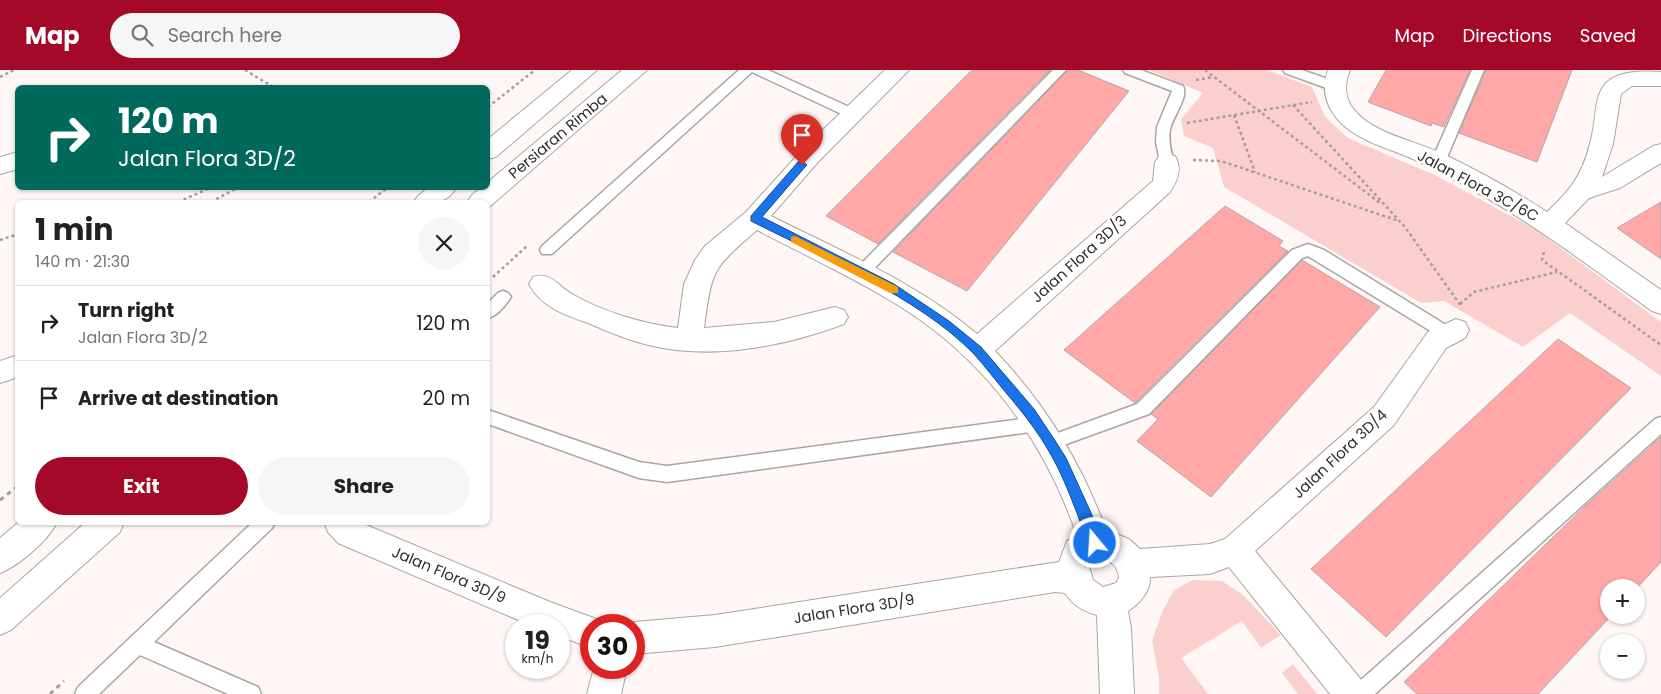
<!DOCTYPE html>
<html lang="en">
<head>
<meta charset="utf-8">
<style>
  :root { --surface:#fff; --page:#f6f6f6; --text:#222; --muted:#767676; --line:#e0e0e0; --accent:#a50928 }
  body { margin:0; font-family:Poppins,sans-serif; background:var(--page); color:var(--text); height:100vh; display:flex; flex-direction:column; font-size:19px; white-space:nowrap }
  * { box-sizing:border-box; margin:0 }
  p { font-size:16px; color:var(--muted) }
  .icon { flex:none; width:28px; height:28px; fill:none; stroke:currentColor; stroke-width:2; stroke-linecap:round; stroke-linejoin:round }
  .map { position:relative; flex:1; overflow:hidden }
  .panel { position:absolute; left:15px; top:130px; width:475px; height:325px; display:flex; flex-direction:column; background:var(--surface); border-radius:8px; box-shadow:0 1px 4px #0004 }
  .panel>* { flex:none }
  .top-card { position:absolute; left:15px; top:15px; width:475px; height:105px; border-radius:8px; box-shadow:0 1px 4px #0004; background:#00695c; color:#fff; overflow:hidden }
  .buttons { position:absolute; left:1600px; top:509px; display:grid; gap:10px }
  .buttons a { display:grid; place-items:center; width:45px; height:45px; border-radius:50%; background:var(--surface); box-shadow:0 1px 4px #0004; font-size:25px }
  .speed { position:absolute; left:505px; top:544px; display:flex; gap:10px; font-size:25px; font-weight:700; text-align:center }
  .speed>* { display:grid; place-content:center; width:65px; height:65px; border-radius:50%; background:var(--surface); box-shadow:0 1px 4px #0004; line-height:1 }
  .speed small { font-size:12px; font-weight:400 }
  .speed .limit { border:8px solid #d22; background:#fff; color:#111 }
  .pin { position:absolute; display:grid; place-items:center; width:42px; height:42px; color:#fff; margin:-51px -21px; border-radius:50% 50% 50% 0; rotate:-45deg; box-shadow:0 0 5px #0007 }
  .pin .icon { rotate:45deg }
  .me { position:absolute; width:55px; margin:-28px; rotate:342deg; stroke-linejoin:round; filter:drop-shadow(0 0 4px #0008) }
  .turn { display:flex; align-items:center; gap:18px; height:105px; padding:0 20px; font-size:22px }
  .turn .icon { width:65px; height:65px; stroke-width:2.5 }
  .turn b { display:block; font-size:35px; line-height:42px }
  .round { display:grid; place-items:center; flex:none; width:52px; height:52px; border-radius:26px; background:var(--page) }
  .summary { display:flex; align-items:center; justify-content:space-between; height:85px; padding:0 20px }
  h1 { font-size:30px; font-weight:700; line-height:38px }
  .action { display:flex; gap:10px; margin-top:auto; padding:10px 20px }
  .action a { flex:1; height:58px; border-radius:30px; background:var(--accent); color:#fff; font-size:20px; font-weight:700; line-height:58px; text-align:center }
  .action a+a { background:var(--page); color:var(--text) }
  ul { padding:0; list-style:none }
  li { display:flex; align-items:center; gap:15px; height:75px; padding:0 20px; border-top:1px solid var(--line) }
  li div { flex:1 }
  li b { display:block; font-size:19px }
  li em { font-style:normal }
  header { display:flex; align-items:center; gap:30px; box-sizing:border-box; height:70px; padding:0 25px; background:var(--accent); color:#fff }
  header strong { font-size:24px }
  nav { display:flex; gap:28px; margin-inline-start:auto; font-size:18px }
  .search { width:350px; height:45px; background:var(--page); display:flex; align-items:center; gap:12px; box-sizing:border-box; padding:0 18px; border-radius:28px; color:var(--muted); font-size:19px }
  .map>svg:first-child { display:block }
</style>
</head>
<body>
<header>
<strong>Map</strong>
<div class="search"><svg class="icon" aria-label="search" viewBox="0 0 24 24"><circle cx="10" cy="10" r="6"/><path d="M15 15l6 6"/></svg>Search here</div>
<nav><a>Map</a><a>Directions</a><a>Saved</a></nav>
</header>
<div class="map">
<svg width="1661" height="624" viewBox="0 0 1661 624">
  <rect width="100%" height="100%" fill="#fff7f6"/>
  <g fill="#fbcfcd">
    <polygon points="1149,0 1267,0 1312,17 1325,47 1348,68 1437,106 1535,159 1661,252 1661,306 1570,243 1523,277 1444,231 1421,233 1224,117 1213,78 1184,66 1181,49 1203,23"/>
    <polygon points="1193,510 1222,511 1243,525 1281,565 1261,578 1242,551 1181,588 1208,624 1159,624 1159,608 1152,571 1162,542 1174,520"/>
    <polygon points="1293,594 1317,624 1298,624 1282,603"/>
  </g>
  <g fill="#ffa8a7" stroke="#afa8a7">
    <polygon points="972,0 1050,0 878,174 826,146"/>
    <polygon points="1068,0 1078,0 1129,21 967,221 893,182"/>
    <polygon points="1386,0 1470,0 1444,57 1432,53 1431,56 1368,32"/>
    <polygon points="1486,0 1572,0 1537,92 1459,63"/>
    <polygon points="1661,132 1661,189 1617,158"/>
    <polygon points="1225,136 1283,171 1279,176 1288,181 1135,333 1064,280"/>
    <polygon points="1302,190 1380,237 1211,427 1137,371 1158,349 1151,344"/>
    <polygon points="1558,269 1631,318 1386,567 1311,499"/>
    <polygon points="1661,367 1661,492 1636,519 1609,518 1609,545 1612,545 1538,624 1417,624 1404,612 1582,439"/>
  </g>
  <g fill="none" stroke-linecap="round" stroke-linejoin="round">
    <g stroke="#aca4a4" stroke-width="3">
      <g id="lane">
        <polygon points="739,0 768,0 858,41 860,44 853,48 848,47 752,2 552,184 542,184 540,180 542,176"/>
        <polygon points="1053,0 1066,0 866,207 856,207 854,203 856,199"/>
        <path d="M1123,0H1141L1183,16C1189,28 1172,47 1170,60C1168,71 1171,82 1174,92L1172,95H1162L1160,92L1156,72L1157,57L1172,21L1125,3Z"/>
        <polygon points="1283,0 1302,0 1339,13 1340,16 1334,20 1329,19 1285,3"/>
        <polygon points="1472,0 1484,0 1445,92 1438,97 1433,95 1431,92"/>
        <polygon points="1308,174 1324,180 1454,260 1456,264 1454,268 1448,270 1442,268 1308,186 1302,188 1149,344 1050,380 1044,378 1042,373 1044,368 1137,334 1292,180"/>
        <path d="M503,221L508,223L511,227C506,235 497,246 488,248V233L498,223Z"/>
        <polygon points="488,340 639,392 667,396 1037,347 1043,349 1045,354 1043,359 1037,361 667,412 639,408 488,354"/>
        <polygon points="1661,347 1661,364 1375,624 1350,624 1353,617 1655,349"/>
        <polygon points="253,452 275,452 272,458 154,572 258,617 261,624 228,624 140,585 99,624 75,624 78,617"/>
      </g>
    </g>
    <g stroke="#aca4a4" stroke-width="2">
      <g id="street">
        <path d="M885,0H909L818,92L771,146C842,182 916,212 977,264L1153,111L1155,92L1159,86L1167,84L1175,86C1183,99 1177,112 1169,123L995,281C1044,332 1082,394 1106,460L1129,469L1140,479L1210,474L1225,469L1374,337L1428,262L1456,249L1465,252L1469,260L1465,268L1446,278L1394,355L1255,481L1363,612L1368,624H1330L1229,497L1210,504L1150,507C1151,521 1139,534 1128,541L1131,558L1134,624H1100L1097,545C1082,541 1073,535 1065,523L1055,522L715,577L634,584V555H626L634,552L715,545L1059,492L1067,471L1077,466C1046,373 987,292 904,239C857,209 806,186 757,160C712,199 712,199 704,258L774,252L835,237L844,240L848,247L844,254C786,276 714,290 653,276C630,271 609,262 588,253C565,245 541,237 529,214L533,207C551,201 557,216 572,224C603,242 643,254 678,258L684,214L695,190L705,176L746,142L802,80ZM1097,488C1109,489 1118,495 1119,508L1116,513L1103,517L1093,510L1089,496L1090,490Z"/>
        <path d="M1328,0H1350C1345,12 1344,26 1352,37C1371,64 1414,70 1443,84C1479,101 1513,120 1547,142C1575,117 1586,97 1593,60C1596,45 1595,25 1606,13C1619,0 1644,1 1661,2V16H1632L1621,24L1613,74L1602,107L1653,76L1661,74V93L1620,118L1589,128L1565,153L1661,220V244L1652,241C1592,198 1533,153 1469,118C1450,107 1431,97 1411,88C1387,78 1359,71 1340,52C1326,37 1321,19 1328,0Z"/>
        <polygon points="18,82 18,99 0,104 0,87"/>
        <polygon points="18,285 18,307 0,313 0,291"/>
        <polygon points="324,452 359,452 550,532 602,551 604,555 591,555 591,578 559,566 559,555 530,555 338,473 328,462"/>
        <polygon points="594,598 627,598 621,624 587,624"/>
      </g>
    </g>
    <g stroke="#aca4a4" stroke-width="2">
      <g id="secondary">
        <polygon points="572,0 597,0 496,87 488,89 488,69"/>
        <path d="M622,0H647L488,138V132H468C471,124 478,118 488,118V112Z"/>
        <path d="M428,118H456C446,135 432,132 414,132L418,126Z"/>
        <path d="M19,452H57C49,470 18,496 0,503V468Z"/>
        <polygon points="86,452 124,452 120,462 11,560 0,565 0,528"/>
      </g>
    </g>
    <g stroke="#a59f9f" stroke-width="2.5" stroke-dasharray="3 3" stroke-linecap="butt">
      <polyline points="245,0 275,18"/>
      <polyline points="1205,0 1380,133"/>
      <polyline points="0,7 14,0"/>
      <polyline points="1196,10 1214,7"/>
      <polyline points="1293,35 1405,157 1461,236"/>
      <polyline points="488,37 535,0"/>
      <polyline points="1234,45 1255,102"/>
      <polyline points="1187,53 1312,32"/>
      <polyline points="1193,90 1221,91 1399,151"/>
      <polyline points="178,132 210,118"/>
      <polyline points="211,132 237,118"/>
      <polyline points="369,132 387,118"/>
      <polyline points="0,170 18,164"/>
      <polyline points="1544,182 1542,190 1661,275"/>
      <polyline points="493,207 527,176"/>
      <polyline points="1460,234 1474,222 1557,202"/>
    </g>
    <g stroke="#a59f9f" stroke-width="3" stroke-dasharray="4.5 4.5" stroke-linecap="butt">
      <polyline points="0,430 18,416"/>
      <polyline points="50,624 64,611"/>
    </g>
    <use href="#lane" fill="#fff" fill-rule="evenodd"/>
    <use href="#street" fill="#fff" fill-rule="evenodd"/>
    <use href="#secondary" fill="#fff" fill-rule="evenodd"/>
  </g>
  <path fill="#1a73e8" stroke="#114b97" d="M802,91L807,95L805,97L762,147L894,214L949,251L981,277L1034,339L1054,369L1066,388L1092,445L1101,473L1099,477H1090C1079,450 1070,422 1057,396C1044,370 1026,346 1007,324C996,311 985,296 973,283C918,227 822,187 751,151V146L798,92Z"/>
  <polygon fill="#f59e0b" points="795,166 898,217 898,223 890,223 791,172 791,167"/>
  <g text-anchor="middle" stroke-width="5" stroke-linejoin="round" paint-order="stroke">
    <g font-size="15" fill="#302d2d" stroke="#fff">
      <text transform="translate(558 66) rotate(-40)" y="5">Persiaran Rimba</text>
      <text transform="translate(1478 116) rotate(28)" y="5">Jalan Flora 3C/6C</text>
      <text transform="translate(1079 189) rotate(-42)" y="5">Jalan Flora 3D/3</text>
      <text transform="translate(1340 384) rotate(-43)" y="5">Jalan Flora 3D/4</text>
      <text transform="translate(449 505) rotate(23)" y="5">Jalan Flora 3D/9</text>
      <text transform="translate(854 539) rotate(-9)" y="5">Jalan Flora 3D/9</text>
    </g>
  </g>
</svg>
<div class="buttons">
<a>+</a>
<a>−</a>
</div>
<div class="speed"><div>19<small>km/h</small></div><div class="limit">30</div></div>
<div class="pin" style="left:802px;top:95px;background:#d93025"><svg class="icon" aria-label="arrive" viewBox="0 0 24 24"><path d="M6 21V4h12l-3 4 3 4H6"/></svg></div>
<svg class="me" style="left:1095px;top:473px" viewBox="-20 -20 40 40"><circle r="17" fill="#1a73e8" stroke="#fff" stroke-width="3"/><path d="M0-11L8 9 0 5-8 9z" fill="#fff"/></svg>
<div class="top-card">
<div class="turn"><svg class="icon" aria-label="right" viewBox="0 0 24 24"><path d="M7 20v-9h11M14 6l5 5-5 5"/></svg><div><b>120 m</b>Jalan Flora 3D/2</div></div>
</div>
<section class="panel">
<div class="summary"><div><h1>1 min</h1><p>140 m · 21:30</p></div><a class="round"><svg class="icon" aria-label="close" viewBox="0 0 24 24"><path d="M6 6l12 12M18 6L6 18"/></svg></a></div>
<ul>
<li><svg class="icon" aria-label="right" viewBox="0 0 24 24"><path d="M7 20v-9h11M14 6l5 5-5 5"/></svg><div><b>Turn right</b><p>Jalan Flora 3D/2</p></div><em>120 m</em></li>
<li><svg class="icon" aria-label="arrive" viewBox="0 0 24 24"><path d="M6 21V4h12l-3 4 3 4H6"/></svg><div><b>Arrive at destination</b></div><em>20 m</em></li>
</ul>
<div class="action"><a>Exit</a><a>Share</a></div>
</section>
</div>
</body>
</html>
